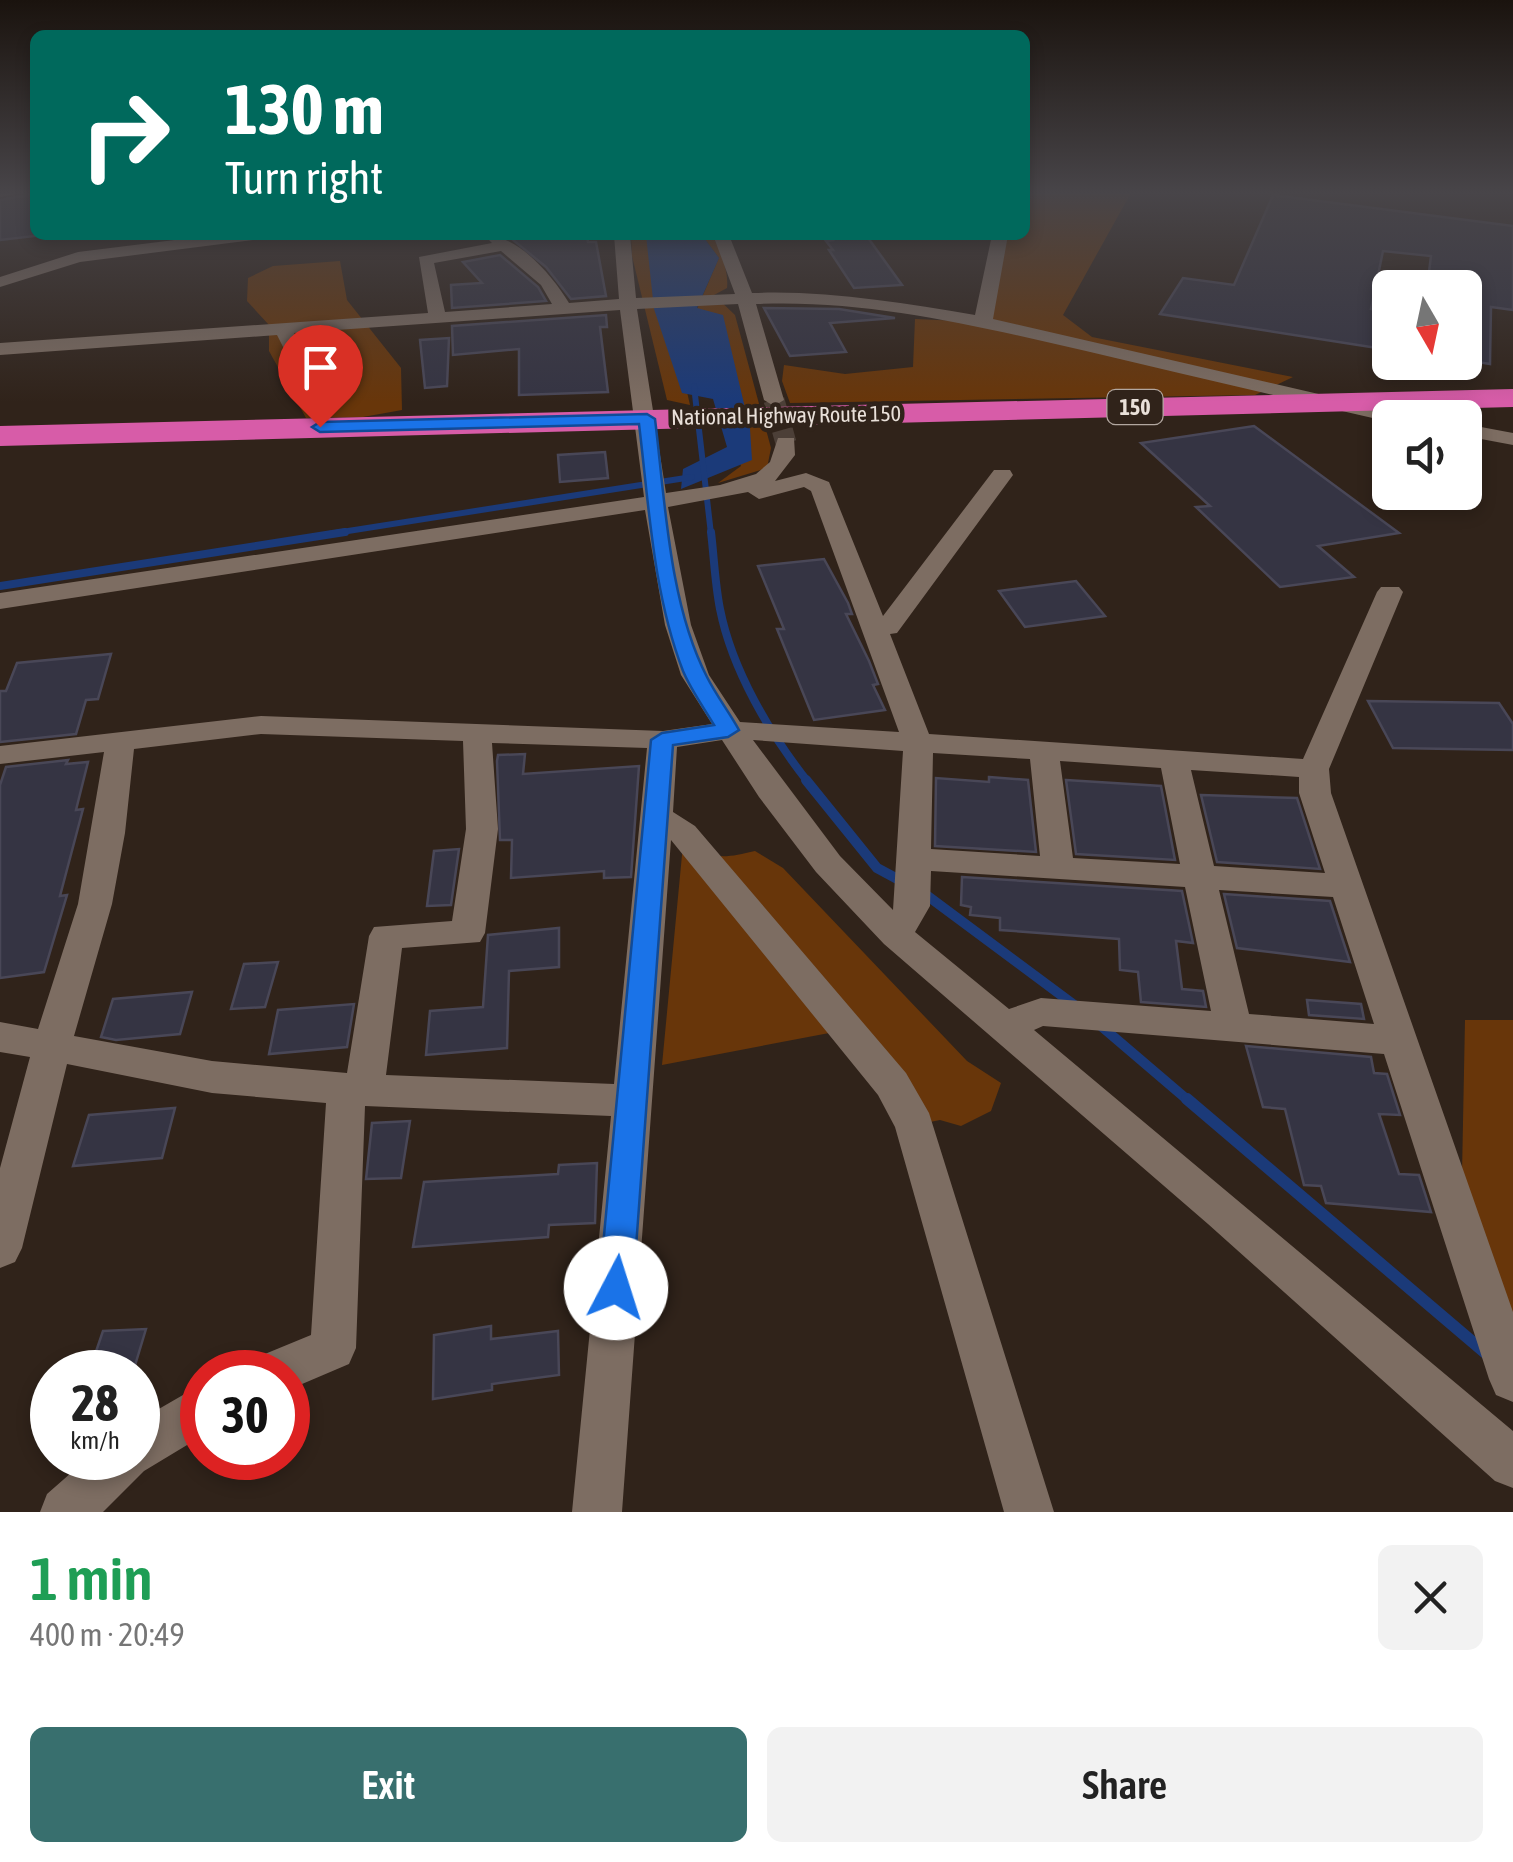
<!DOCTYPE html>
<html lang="en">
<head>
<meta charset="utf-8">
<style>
  :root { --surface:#fff; --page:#f2f2f2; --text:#222; --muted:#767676; --accent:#386f6e }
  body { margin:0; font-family:"Asap Condensed",sans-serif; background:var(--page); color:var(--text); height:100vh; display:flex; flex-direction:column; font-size:38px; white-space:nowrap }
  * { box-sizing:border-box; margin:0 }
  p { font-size:32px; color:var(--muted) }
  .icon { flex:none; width:55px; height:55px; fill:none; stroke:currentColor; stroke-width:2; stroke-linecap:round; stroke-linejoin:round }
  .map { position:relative; height:1512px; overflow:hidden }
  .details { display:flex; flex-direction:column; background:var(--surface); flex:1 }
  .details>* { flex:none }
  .banner { position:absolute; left:30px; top:30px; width:1000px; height:210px; border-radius:15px; box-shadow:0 5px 15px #0003; background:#00695c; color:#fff; overflow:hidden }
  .needle { width:65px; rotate:171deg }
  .buttons { position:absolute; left:1372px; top:270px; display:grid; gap:20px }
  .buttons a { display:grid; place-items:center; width:110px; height:110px; border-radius:15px; background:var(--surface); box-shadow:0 5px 15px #0003; font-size:50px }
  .speed { position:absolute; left:30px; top:1350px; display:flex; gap:20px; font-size:50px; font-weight:700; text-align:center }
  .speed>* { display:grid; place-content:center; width:130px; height:130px; border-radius:50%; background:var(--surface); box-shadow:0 5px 15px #0003; line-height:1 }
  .speed small { font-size:25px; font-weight:400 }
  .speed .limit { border:15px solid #d22; background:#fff; color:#111 }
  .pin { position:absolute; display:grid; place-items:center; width:85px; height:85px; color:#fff; margin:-102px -42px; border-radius:50% 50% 50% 0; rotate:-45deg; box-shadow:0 0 10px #0007 }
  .pin .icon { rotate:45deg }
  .me { position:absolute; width:110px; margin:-55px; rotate:5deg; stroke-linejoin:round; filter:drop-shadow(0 0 8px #0008) }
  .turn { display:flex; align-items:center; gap:35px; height:210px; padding:0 30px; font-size:45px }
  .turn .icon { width:130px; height:130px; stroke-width:2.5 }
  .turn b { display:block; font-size:70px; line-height:85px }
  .round { display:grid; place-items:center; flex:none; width:105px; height:105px; border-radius:15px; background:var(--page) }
  .head { display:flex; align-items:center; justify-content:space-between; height:170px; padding:0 30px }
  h1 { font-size:60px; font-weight:600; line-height:75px; color:#1e9e55 }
  .cta { display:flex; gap:20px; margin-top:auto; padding:20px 30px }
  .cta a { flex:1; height:115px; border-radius:15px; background:var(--accent); color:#fff; font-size:40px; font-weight:600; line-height:115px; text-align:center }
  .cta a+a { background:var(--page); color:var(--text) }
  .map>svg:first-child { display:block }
</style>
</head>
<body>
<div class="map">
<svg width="1513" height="1512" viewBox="0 0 1513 1512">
  <rect width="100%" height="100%" fill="#30231a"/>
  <g fill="#68360a">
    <polygon points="1025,191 1132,191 1063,315 1092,337 1293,377 1255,395 790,403 782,381 784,365 845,374 913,367 915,319 983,322 1000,235 1025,235"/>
    <polygon points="631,235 651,235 690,405 667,400 632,256"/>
    <path d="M702,235H712C720,250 729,271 727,288L714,295L735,315L771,448L767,468L718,483L741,466L697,309L719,258Z"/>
    <polygon points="340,261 347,300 401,368 402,410 363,417 306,418 269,351 269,325 247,301 248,278 273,266"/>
    <path d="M684,834C707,861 722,859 755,851L783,868L967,1061L1001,1083L991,1111L961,1126L940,1120L915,1125L845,1030L662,1065Z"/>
    <polygon points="1465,1020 1513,1020 1513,1352 1461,1225"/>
  </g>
  <polygon fill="#1b3a79" points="646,235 702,235 719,258 697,308 723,315 750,429 752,460 681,489 683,469 727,447 713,399 682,393 654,309"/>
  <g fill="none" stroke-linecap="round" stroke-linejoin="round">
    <g stroke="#1b3a79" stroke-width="6">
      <polyline points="694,386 711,534"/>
      <polyline points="329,534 692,477"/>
    </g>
    <g stroke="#1b3a79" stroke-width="8">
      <path d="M711,532C714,557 715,584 720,609C732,670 770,734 808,782"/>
      <polyline points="0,586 345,532"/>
    </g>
    <g stroke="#1b3a79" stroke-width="10">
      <polyline points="806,780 877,868 903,882"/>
      <polyline points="921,891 1077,1007"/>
      <polyline points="1101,1026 1190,1102"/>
    </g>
    <polyline stroke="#1b3a79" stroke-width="12" points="1187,1099 1489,1356"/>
  </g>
  <g fill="#353443" stroke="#494757" stroke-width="2.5">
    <polygon points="35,194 35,236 0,240 0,200"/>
    <polygon points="1273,195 1513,226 1513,310 1491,307 1490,364 1465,360 1465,288 1427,288 1431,256 1383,251 1371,309 1390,312 1390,350 1160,314 1183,278 1234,285"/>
    <polygon points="513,235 587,235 588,242 596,242 606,296 571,299 546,267 513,240"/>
    <polygon points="830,235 866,235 902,285 854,288 829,250 833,250 826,241 833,240"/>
    <polygon points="500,255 538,287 546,301 452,308 451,285 482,283 463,262"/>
    <polygon points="764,308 839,309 895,318 830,323 846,352 790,356"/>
    <polygon points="606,315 607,327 600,327 608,392 519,395 519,349 453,355 452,326"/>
    <polygon points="449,338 447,386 425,388 420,340"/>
    <polygon points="1254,426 1399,533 1318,546 1354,577 1280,587 1196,507 1210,506 1141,443"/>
    <polygon points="605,452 608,478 560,482 558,455"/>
    <polygon points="824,559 848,603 852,614 846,614 869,661 878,684 873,685 885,710 814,720 777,629 784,629 758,566"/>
    <polygon points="1076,581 1105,616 1025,627 999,591"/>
    <polygon points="111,654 98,699 86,700 76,734 0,742 0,691 6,691 17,663"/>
    <polygon points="1368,701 1499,703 1513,724 1513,750 1393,748"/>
    <polygon points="525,754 523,774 639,766 631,877 604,878 604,871 511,878 512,840 500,840 497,761 498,755"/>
    <polygon points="68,760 66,764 88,762 76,810 83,809 60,896 67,895 44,972 0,978 0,785 6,767"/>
    <polygon points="989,777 1028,780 1036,852 935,846 936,778 989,782"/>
    <polygon points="1066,780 1161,786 1175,860 1076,854"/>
    <polygon points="1201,795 1297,798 1320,869 1217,862"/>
    <polygon points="459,849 451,905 427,906 434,851"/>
    <polygon points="962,877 1182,891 1193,943 1176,941 1182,989 1203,991 1206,1007 1141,1002 1138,972 1120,970 1119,939 1000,930 1000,918 970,915 971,907 961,905"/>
    <polygon points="1224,894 1330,901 1350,962 1237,948"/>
    <polygon points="559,928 559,967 509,971 507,1048 426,1055 430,1011 483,1007 488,935"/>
    <polygon points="278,962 265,1007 231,1009 244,964"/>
    <polygon points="192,992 180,1034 116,1040 101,1037 113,999"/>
    <polygon points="1307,1000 1361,1004 1364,1019 1309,1015"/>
    <polygon points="354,1004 347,1047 269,1054 278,1010"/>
    <polygon points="1246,1046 1371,1057 1374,1073 1387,1074 1400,1115 1379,1114 1399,1174 1419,1175 1431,1212 1326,1203 1321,1186 1304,1185 1285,1109 1263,1107"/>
    <polygon points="175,1108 162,1158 73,1166 89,1115"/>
    <polygon points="410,1121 401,1178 366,1179 372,1123"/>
    <polygon points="597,1163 595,1223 549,1225 548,1237 413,1247 424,1182 558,1174 559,1165"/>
    <polygon points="491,1326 491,1339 558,1331 559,1375 492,1384 492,1390 433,1399 434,1335"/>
    <polygon points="146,1329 133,1372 89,1372 103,1331"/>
  </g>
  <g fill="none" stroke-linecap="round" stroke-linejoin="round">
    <polyline stroke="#4c3f37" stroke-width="21" stroke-dasharray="21 10" stroke-linecap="butt" points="774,400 786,443"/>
    <g fill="#7d6d62" fill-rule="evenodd">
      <polygon points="0,191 31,191 0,197"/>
      <polygon points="215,235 261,235 253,240 80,262 0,287 0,277 78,252"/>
      <path d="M484,235C518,235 552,275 569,303L619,299L614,235H630L636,298L735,294L713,235H729L752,293C827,290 902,303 975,315L992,235H1008L993,319L1405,414L1408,418H1390V422C1289,399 1187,375 1086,351C978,326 867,299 756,304L784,400L774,406L764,400L738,304L637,309L666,493L720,485L756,474L770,462L778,438H794L795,455L775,481L806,473L829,482L883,616L994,470H1010L1013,475L897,633L890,634L929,734L1303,759L1377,592L1381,587H1399L1403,592L1329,769L1331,793L1513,1312V1402L1496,1395L1489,1379L1384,1054L1043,1026L1034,1030L1513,1431V1488L1495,1481L1208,1224L884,944L816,872L759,797L722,740L677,747L673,812L695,826L906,1073L929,1113L1054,1512H1004L895,1127L878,1095L671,840L622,1512H572L611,1116L365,1106L356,1348L349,1364L288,1390V1372H253L260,1356L311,1335L326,1103L212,1093L67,1064L22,1248L15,1262L0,1268V1168L30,1057L0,1052V1022L38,1029L78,904L104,752L0,764V746L261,716L663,731L712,724L681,675L665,625L645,510L0,609V593L644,497L620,310L294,333L332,404L322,410L312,404L277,335L0,355V343L428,313L419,257L492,243ZM501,251L541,285L552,304L445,312L434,263ZM804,487L811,491L899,732L740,722L709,675L691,625L668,507L748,492L759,499ZM261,734L463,741L466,829L452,921L374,927L369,936L347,1073L212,1061L74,1036L112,904L125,833L134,749ZM753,740L903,751L893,910L840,856ZM492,743L647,748L614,1084L386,1075L402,948L480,942L485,933L498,829ZM933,753L1030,759L1040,856L931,849ZM1060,761L1161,768L1180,864L1073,858ZM1191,770L1299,777V793L1325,873L1214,866ZM931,871L1185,887L1211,1011L1041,998L1009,1009L915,932L930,906ZM1219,890L1333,897L1374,1024L1249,1014Z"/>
      <polygon points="1465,424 1513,433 1513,445 1465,436"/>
      <polygon points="202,1384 202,1436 144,1471 103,1512 40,1512 47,1494 88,1458 138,1458 138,1421"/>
    </g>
    <polygon fill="#d75ca8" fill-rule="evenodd" points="1513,389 1513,407 0,446 0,426"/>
  </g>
  <linearGradient id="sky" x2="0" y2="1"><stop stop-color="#1a130e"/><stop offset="0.48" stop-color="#484549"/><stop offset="1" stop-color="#484549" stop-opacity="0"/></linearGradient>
  <rect width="1513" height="402" fill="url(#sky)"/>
  <path fill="#1a73e8" stroke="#114b97" stroke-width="2.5" d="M647,414L655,419C665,500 669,604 707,677C716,695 729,712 739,730L728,737L673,745L633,1288L628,1299L616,1304L604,1299L599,1288L651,740L662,733L714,725C704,708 691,690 683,671C653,593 649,506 639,424L320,432L312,427L320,422Z"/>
  <g text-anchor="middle" stroke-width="9" stroke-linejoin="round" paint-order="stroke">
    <rect fill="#30231a" stroke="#b2a7a0" stroke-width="2.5" x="1107.5" y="390" width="55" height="34" rx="8"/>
    <g font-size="22" font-weight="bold" fill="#e9e0d9">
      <text x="1135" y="415">150</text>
    </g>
    <g font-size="22" fill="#e9e0d9" stroke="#30231a">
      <text transform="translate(786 415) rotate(-1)" y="8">National Highway Route 150</text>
    </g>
  </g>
</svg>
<div class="buttons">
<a><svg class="needle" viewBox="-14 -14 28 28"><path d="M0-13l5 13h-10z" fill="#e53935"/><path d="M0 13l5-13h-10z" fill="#767676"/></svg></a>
<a><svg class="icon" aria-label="sound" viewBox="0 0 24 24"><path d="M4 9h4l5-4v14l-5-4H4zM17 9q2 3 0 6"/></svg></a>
</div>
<div class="speed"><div>28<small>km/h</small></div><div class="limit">30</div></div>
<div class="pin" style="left:320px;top:427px;background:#d93025"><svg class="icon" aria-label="arrive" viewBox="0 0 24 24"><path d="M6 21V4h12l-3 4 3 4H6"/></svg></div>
<svg class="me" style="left:616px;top:1288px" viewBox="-20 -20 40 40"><circle r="19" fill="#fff"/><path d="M0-13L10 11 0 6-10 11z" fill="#1a73e8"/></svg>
<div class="banner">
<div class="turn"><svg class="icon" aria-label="right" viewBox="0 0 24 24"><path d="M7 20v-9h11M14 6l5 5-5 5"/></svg><div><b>130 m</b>Turn right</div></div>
</div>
</div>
<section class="details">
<div class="head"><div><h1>1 min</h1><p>400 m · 20:49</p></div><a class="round"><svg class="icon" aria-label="close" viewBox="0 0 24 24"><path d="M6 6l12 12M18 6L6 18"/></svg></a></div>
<div class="cta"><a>Exit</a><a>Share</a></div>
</section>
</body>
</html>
